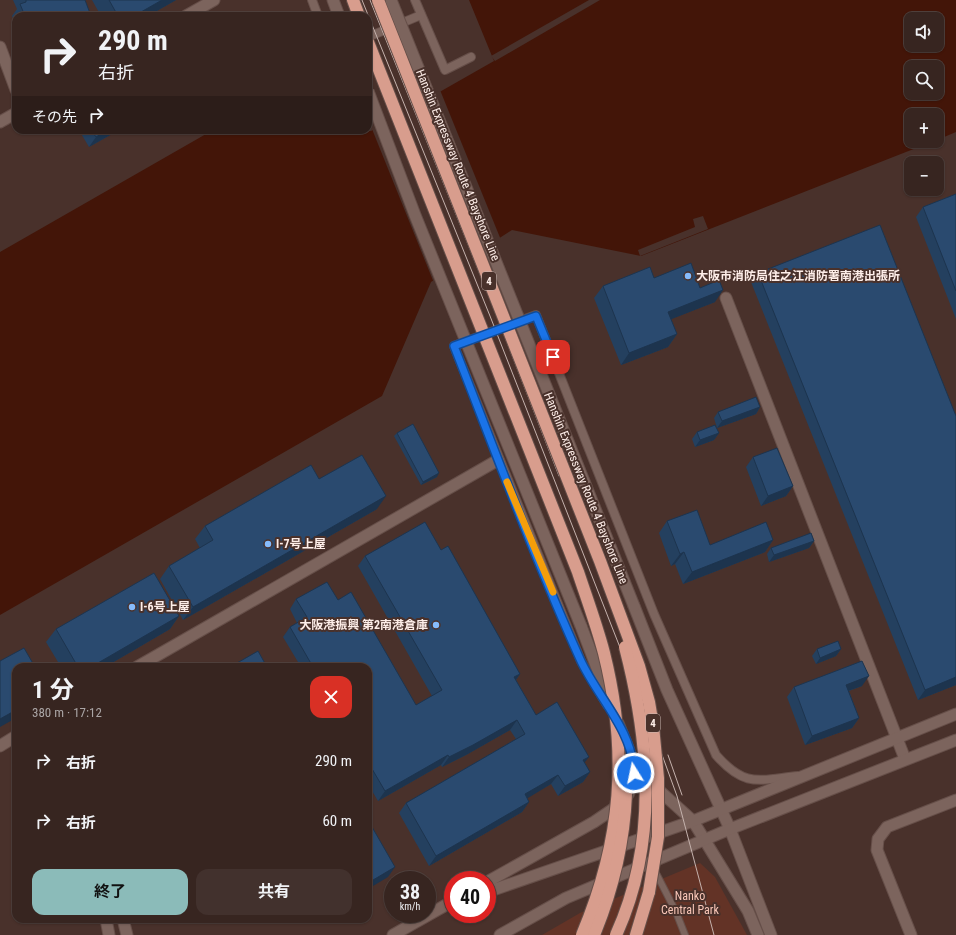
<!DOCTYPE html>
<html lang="ja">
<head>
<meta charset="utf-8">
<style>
  :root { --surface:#372520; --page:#42312d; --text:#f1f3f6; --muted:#aaa5a5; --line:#51423e; --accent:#8bbbb9 }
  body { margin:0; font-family:"Roboto Condensed","Noto Sans JP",sans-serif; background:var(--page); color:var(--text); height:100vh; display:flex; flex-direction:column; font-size:15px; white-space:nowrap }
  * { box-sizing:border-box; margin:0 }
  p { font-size:13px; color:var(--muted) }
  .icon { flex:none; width:22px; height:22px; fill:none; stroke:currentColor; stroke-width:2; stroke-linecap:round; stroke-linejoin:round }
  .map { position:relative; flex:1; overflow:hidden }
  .sheet { position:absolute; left:12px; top:663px; width:360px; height:260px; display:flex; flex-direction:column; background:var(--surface); border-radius:12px; box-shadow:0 1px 3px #0004,0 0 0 1px var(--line) }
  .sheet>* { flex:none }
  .hud { position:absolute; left:12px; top:12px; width:360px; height:122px; border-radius:12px; box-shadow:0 1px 3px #0004,0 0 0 1px var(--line); background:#372520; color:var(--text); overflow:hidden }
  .fabs { position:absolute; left:904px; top:12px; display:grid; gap:8px }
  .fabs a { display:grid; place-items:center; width:40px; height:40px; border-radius:8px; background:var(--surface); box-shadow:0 1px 3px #0004,0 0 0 1px var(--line); font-size:20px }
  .speed { position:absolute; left:384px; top:871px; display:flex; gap:8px; font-size:20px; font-weight:700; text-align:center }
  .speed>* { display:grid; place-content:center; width:52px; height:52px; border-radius:50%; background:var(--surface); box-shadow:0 1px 3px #0004,0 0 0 1px var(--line); line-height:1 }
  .speed small { font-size:10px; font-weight:400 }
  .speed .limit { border:6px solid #d22; background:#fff; color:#111 }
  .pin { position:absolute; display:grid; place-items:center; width:34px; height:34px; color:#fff; margin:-17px; border-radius:8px; box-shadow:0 2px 6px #0006 }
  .me { position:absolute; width:44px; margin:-22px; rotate:350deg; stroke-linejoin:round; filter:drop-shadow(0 0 3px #0008) }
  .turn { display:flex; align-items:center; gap:14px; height:84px; padding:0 20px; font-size:18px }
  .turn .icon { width:52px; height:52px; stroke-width:2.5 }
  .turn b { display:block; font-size:28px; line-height:34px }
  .then { display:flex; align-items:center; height:38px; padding:0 20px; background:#0003; gap:8px; font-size:15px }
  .round { display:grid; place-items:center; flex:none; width:42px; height:42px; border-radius:12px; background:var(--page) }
  .head { display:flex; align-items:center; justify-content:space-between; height:68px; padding:0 20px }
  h1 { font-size:24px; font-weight:700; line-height:30px }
  .primary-button { display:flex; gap:8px; margin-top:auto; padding:8px 20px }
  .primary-button a { flex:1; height:46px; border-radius:12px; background:var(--accent); color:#111; font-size:16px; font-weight:700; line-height:46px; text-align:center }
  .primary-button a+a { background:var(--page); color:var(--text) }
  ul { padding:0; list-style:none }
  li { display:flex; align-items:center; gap:12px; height:60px; padding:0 20px }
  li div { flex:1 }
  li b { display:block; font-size:15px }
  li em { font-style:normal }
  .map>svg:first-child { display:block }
</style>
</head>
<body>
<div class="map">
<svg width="956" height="935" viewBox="0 0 956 935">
  <rect width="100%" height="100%" fill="#49312b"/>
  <polygon fill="#633326" points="700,863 715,877 747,935 542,935 580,913"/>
  <path fill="#431508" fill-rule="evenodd" d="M469,0H956V132L937,140V115H911V141H934L641,256L512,230L431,282L382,396L0,615V252L213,130L371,131L494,61ZM911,19H937V45H911ZM911,67H937V93H911Z"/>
  <g fill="#49312b">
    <polygon points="589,0 600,0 495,61 491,56"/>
    <polygon points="440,90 501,240 434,283 372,129"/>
    <polygon points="703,216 708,229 640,256 638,250 695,227 693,219"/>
  </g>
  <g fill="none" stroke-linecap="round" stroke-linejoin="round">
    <g stroke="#664f49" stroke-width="8">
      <polyline id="pedestrian" points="657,875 676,912 685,935"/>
    </g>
    <g stroke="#664f49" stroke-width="10">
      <g id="minor">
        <polyline points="312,0 318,16"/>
        <polyline points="415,0 445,70 471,57"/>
        <polyline points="368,37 421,15"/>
        <path d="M607,705L581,661L454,346L536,315L654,614L716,755C745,788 758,780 798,776"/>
      </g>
    </g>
    <g stroke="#664f49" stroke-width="13">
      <g id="tertiary">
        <polyline points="333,0 339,16"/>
        <polyline points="186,16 214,0"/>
        <polyline points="0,47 16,90"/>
        <polyline points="0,122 16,113"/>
        <polyline points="726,298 905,759"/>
        <polyline points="634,606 667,690 730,829 771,935"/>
        <polyline points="581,626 611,705"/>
        <polyline points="137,667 498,460"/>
        <polyline points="618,723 633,761 641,774 693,821 748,911 758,935"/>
        <polyline points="0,746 16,736"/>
        <polyline points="487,882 594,822 622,803 629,793 632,784 633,762"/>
        <polyline points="487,892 693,821 956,714"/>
        <polyline points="106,919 109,935"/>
        <polyline points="123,919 127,935"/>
        <polyline points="393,935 453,901"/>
        <polyline points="500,935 566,898 730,829 956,740"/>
        <polyline points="911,935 877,850 878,839 887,827 956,800"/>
      </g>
    </g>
    <g stroke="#664f49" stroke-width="14">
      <g id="motorway">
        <polyline points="353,0 359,16"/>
        <polyline points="636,935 649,892"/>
      </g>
    </g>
    <use href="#pedestrian" stroke="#7c645d" stroke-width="6"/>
    <use href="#minor" stroke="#7c645d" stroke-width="8"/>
    <use href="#tertiary" stroke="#7c645d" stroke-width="11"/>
    <use href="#motorway" stroke="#d89d8d" stroke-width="12"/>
    <g stroke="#c5b2ad" stroke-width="1">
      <polyline points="362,0 490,316 661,752 677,796 714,935"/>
      <polyline points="370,0 496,314 559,476"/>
      <polyline points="668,755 682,795"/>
    </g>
    <g stroke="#664f49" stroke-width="13" stroke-linecap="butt">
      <g id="tertiary-bridge">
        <polyline points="391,0 634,606"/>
        <polyline points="368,91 415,215 581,626"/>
      </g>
    </g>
    <g stroke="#664f49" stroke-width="14" stroke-linecap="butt">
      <g id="motorway-bridge">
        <polyline points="378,0 600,561 639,666 649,702 653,726 658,778 658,837 649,892"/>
        <path d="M368,42L578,572C587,599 597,626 604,653C629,753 622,840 582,935"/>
        <path d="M594,935C613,889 624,844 626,794"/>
        <path d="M616,935C658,843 650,743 625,647"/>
      </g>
    </g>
    <use href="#tertiary-bridge" stroke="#7c645d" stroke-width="11"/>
    <use href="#motorway-bridge" stroke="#d89d8d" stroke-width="12"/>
  </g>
  <g fill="#24405f">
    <polygon points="13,0 85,0 91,16 16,16 16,26 12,16 17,9"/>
    <polygon points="92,0 176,0 148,16 101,16"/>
    <polygon points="79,130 119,130 89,147"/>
    <polygon points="956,194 956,319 916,217 923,207"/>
    <polygon points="758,273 956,685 918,700 751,282"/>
    <polygon points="654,278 700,288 715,302 671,319 677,334 668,347 621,365 594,298 603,286"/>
    <polygon points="760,407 756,414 717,428 714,418 718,412"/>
    <polygon points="697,432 719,433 714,440 695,447 692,439"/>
    <polygon points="397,433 437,477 421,485 394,436"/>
    <polygon points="753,457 793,486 786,496 761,506 746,467"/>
    <polygon points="319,479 377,509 183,620 160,579 169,566 200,548 195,539 205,526"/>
    <polygon points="667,521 710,545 773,540 765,552 683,584 675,564 671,566 659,533"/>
    <polygon points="814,541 809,548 769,562 767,554 771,548"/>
    <polygon points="441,550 520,674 516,680 536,715 585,763 590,772 583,782 558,796 551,784 527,798 529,802 522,812 429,866 399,813 406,803 516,739 510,730 466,755 442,767 441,765 378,801 368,784 368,667 301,667 283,637 290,627 297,623 290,609 296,599 338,600 416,705 432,696 358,566 365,556"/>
    <polygon points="179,616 170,629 105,667 61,667 46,642 56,629"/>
    <polygon points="817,649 841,649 836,656 816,664 812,656"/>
    <polygon points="862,686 849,691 859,718 852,728 805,745 787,697 794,687"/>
  </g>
  <g fill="#1d344e">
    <polygon points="162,0 176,0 148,16 134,16"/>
    <polygon points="108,130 119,130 89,147 96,137"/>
    <polygon points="723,290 715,302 659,324 668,312"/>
    <polygon points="677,334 668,347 621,365 629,353"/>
    <polygon points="760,407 756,414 717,428 722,421"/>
    <polygon points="719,433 714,440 695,447 700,440"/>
    <polygon points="439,473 437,477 421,485 423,482"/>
    <polygon points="793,486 786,496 761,506 768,496"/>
    <polygon points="386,496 377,509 183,620 193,607"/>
    <polygon points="773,540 765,552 683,584 692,572"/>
    <polygon points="814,541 809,548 769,562 774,555"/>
    <polygon points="684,552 675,564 671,566 680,554"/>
    <polygon points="179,616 170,629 105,667 91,667"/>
    <polygon points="841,649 836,656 816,664 820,658"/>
    <polygon points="520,674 513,684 514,677"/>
    <polygon points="869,676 862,686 839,694 846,685"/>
    <polygon points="956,677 956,685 918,700 925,690"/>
    <polygon points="16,710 16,718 0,727 0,719"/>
    <polygon points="859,718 852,728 805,745 812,736"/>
    <polygon points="517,720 510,730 466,755 442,767 449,757"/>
    <polygon points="448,755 441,765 378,801 385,791"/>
    <polygon points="589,757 582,766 583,760"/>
    <polygon points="590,772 583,782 558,796 565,786"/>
    <polygon points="558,775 551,784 518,804 525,794"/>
    <polygon points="529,802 522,812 429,866 436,856"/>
    <polygon points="395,867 388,877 368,889 368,883"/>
  </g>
  <g fill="#2a4a6f" stroke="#1d344e">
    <polygon points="26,0 85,0 91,16 25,16 20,4 26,2"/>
    <polygon points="109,0 162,0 134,16 118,16"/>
    <polygon points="211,14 212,16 207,16"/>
    <polygon points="91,130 108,130 96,137"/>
    <polygon points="956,194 956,291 923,207"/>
    <polygon points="880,225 956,416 956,677 925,690 758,273"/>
    <polygon points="691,263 700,288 719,280 723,290 668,312 677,334 629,353 603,286 650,267 654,278"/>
    <polygon points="756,397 760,407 722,421 718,412"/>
    <polygon points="413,424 439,473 423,482 397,433"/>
    <polygon points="715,425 719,433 700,440 697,432"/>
    <polygon points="777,448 793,486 768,496 753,457"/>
    <polygon points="362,455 386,496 193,607 169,566 213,540 205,526 311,465 319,479"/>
    <polygon points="697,510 710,545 766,522 773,540 692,572 684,552 680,554 667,521"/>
    <polygon points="425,522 441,550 448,546 520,674 514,677 536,715 557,702 589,757 583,760 590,772 565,786 558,775 525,794 529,802 436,856 406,803 525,734 517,720 473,745 449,757 448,755 385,791 368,762 368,667 313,667 290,627 307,617 296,599 327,582 338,600 351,592 416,705 442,690 365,556"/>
    <polygon points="811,533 814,541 774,555 771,548"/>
    <polygon points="154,573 179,616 91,667 78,667 56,629"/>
    <polygon points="838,641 841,649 820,658 817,649"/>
    <polygon points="24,648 35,667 16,667 16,710 0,719 0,661"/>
    <polygon points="258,651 267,667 230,667"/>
    <polygon points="862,661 869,676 846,685 859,718 812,736 794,687"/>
    <polygon points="368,820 395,867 368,883"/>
  </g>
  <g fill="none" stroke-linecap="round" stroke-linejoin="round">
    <g stroke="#114b97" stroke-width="10">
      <path id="route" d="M553,357L536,316L454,346C495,451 534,557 580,659C597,697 633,730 634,773"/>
    </g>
    <use href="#route" stroke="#1a73e8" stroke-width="7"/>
    <polyline stroke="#f59e0b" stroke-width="7" points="507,482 553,592"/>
  </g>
  <g fill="#86bbfb" stroke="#49312b" stroke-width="1.5">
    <circle cx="688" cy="276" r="4"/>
    <circle cx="268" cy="544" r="4"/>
    <circle cx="132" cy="607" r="4"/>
    <circle cx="436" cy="625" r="4"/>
  </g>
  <g text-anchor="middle" stroke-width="4" stroke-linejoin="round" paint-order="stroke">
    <g fill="#49312b" stroke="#c8b5b0" stroke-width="1">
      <rect x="482" y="272" width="14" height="18" rx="3"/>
      <rect x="646" y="714" width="14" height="18" rx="3"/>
    </g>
    <g font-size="11" font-weight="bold" fill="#feeee9">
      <text x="489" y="285">4</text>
      <text x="653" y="727">4</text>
    </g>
    <g font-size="12" fill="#feeee9" stroke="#49312b">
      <text transform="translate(458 165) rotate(68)" y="4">Hanshin Expressway Route 4 Bayshore Line</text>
      <text transform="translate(586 488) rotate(68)" y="4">Hanshin Expressway Route 4 Bayshore Line</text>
    </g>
    <g font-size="12" font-weight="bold" fill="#feeee9" stroke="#49312b" text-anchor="start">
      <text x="696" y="280">大阪市消防局住之江消防署南港出張所</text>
      <text x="276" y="548">I-7号上屋</text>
      <text x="140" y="611">I-6号上屋</text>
      <text x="428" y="629" text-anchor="end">大阪港振興 第2南港倉庫</text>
    </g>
    <g font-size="12" fill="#fac7b8" stroke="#49312b">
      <text x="690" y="900">Nanko<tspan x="690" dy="14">Central Park</tspan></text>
    </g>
  </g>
</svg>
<div class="fabs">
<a><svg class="icon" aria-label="sound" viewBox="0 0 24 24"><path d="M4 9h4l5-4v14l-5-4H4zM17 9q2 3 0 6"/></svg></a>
<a><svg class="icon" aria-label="search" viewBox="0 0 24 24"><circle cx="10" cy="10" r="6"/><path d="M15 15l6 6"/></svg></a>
<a>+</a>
<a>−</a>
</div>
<div class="speed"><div>38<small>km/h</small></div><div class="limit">40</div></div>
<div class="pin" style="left:553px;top:357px;background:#d93025"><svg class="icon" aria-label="arrive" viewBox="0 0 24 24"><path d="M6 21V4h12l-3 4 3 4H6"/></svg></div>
<svg class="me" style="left:634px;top:773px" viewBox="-20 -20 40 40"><circle r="17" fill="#1a73e8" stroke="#fff" stroke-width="3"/><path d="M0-11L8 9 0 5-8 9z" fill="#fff"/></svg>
<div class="hud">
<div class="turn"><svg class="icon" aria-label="right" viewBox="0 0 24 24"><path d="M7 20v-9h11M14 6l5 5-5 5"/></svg><div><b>290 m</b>右折</div></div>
<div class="then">その先<svg class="icon" aria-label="right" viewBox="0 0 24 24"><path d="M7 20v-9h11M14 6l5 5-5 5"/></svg></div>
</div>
<section class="sheet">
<div class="head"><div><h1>1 分</h1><p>380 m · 17:12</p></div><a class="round" style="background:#d93025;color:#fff"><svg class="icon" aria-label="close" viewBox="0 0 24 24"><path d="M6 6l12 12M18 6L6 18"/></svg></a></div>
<ul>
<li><svg class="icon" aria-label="right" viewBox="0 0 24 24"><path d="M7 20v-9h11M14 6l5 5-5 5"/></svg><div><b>右折</b></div><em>290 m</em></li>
<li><svg class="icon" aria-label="right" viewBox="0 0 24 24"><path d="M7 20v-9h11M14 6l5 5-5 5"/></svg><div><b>右折</b></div><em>60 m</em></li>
</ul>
<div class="primary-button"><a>終了</a><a>共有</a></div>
</section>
</div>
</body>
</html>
